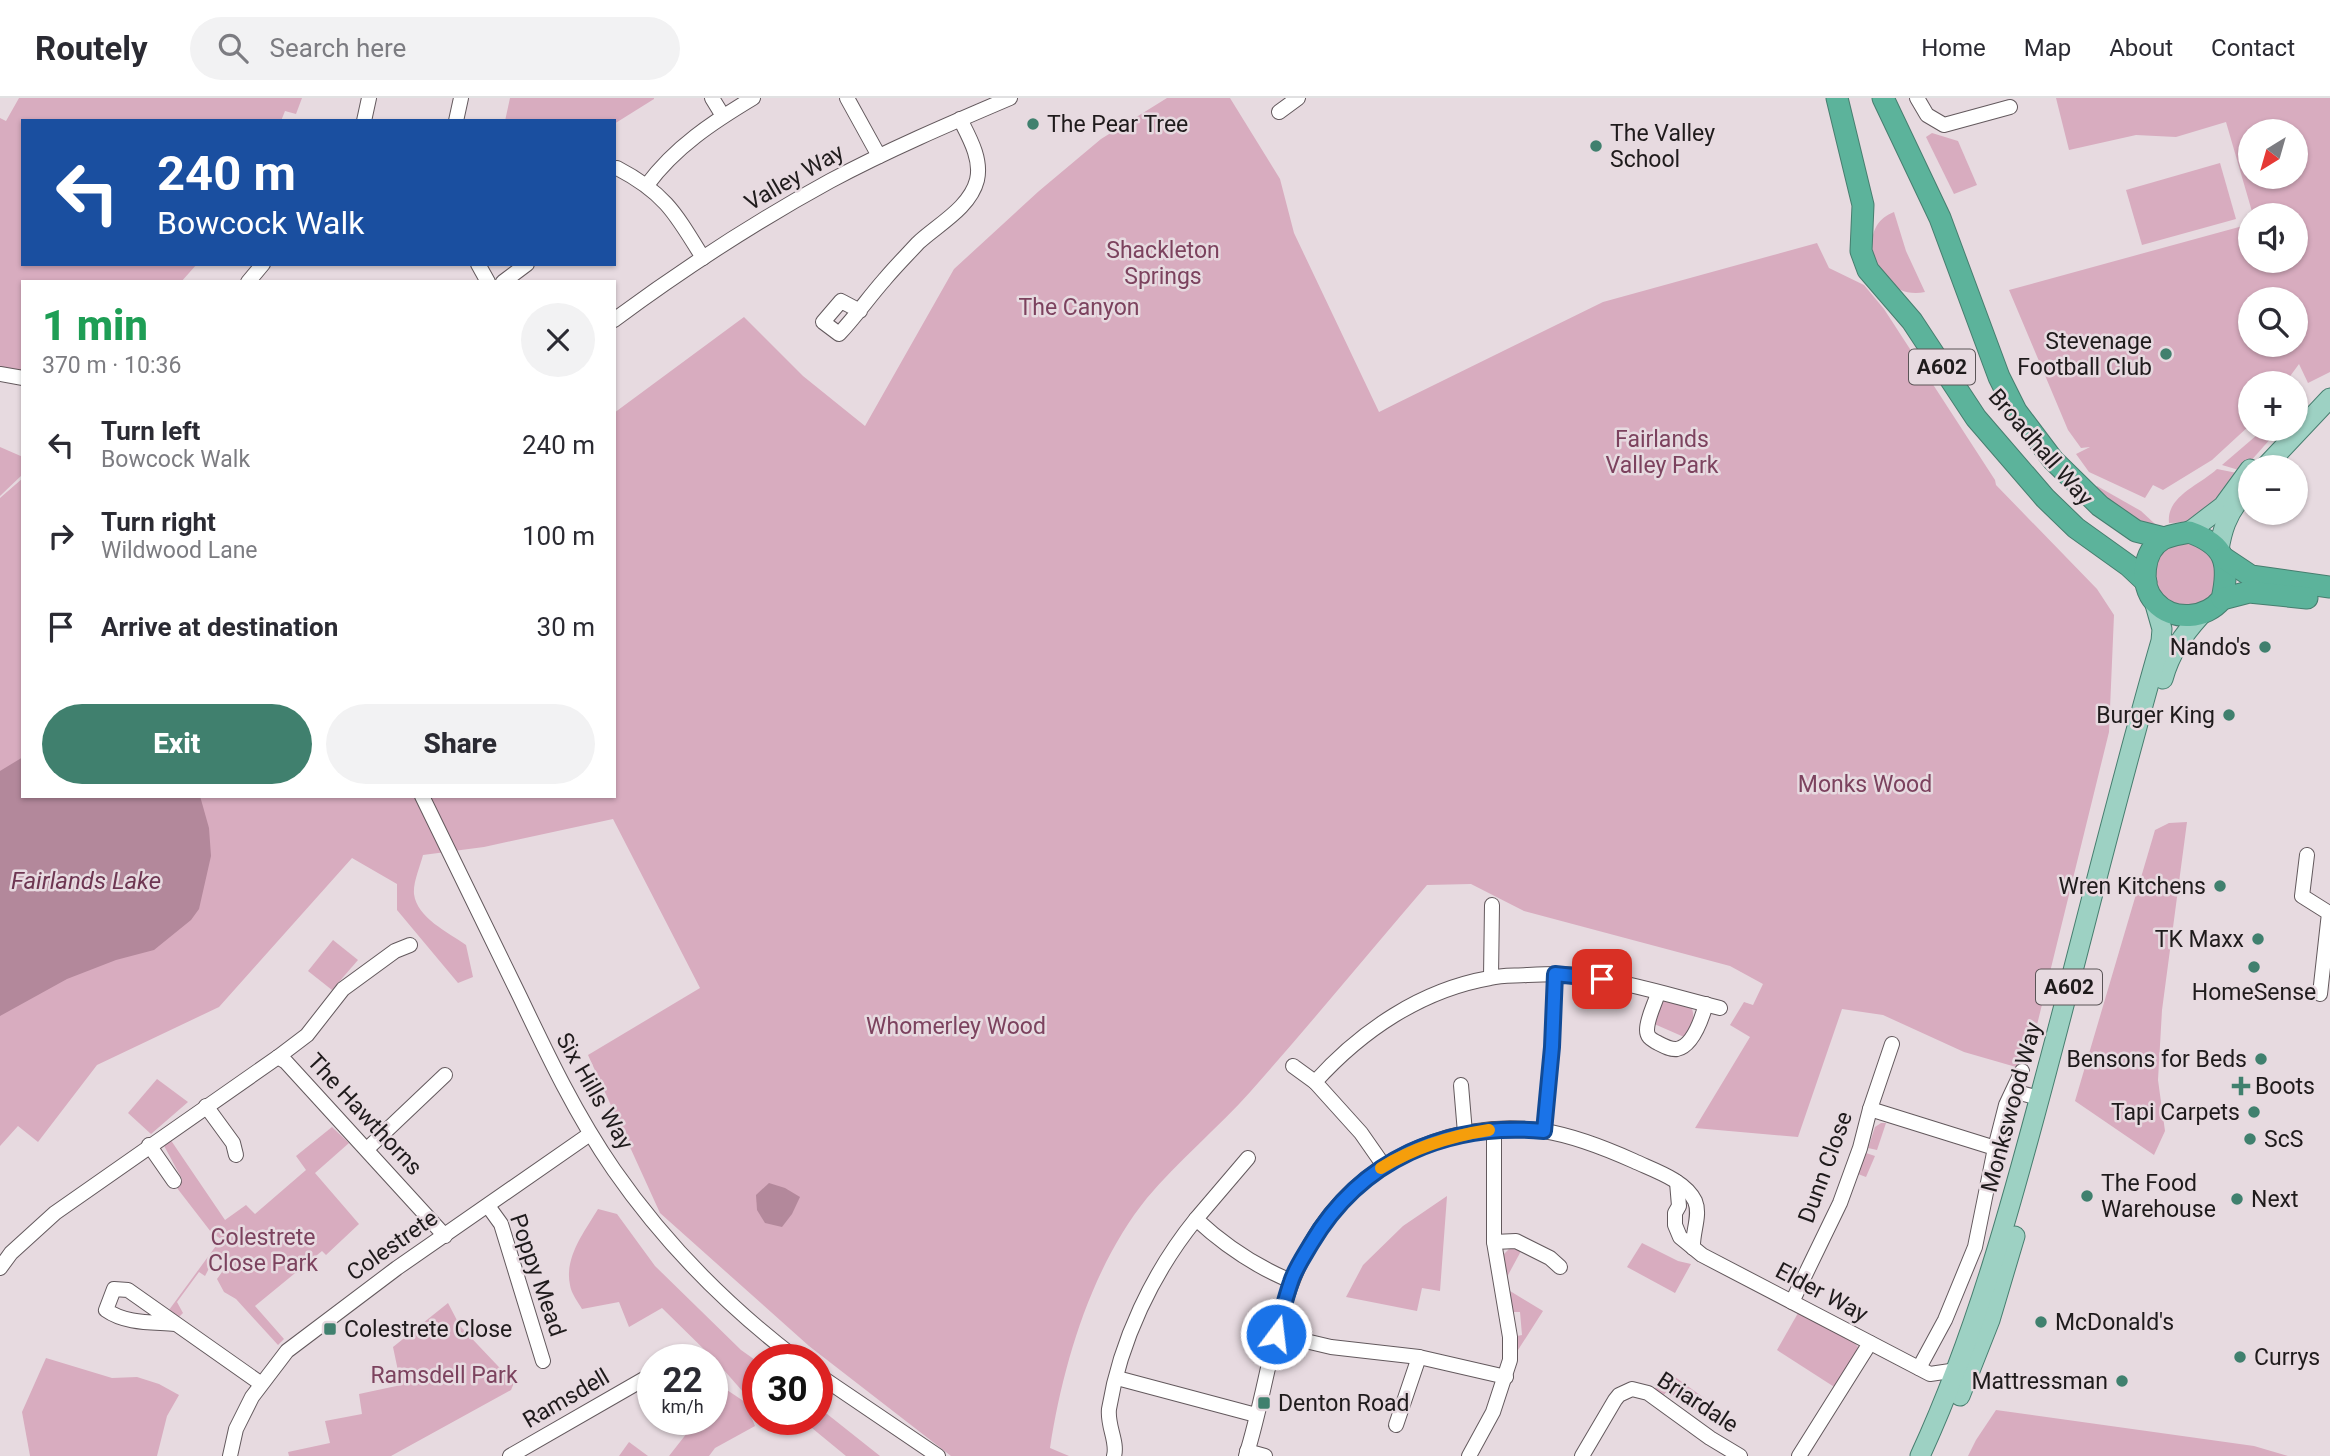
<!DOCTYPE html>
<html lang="en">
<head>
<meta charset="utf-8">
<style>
  :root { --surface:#fff; --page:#f2f2f3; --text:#2b2b33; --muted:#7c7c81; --line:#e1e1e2; --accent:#40806e }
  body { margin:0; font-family:Roboto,sans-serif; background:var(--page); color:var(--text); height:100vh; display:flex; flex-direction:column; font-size:26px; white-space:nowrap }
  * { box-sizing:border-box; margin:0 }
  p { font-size:23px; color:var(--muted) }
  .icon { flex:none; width:38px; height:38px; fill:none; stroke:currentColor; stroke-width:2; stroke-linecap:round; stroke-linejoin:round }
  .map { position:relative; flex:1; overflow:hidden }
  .details { position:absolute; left:21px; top:182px; width:595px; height:518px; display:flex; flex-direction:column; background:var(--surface); border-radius:0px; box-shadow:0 2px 5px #0004 }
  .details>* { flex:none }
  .guide { position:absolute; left:21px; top:21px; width:595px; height:147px; border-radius:0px; box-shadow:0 2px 5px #0004; background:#1a4fa0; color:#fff; overflow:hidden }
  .needle { width:46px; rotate:217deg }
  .fabs { position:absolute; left:2238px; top:21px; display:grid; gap:14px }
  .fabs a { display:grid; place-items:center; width:70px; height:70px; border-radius:50%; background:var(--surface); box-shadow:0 2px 5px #0004; font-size:35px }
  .speed { position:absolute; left:637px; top:1246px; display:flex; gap:14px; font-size:35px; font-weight:700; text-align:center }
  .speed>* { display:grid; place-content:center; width:91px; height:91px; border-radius:50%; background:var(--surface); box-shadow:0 2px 5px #0004; line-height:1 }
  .speed small { font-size:18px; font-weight:400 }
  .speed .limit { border:10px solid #d22; background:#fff; color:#111 }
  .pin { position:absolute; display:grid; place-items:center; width:60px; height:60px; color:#fff; margin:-30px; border-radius:14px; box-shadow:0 4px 10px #0006 }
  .me { position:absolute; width:77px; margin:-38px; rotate:15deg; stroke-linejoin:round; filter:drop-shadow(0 0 5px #0008) }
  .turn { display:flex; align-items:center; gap:24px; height:147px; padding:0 21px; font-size:32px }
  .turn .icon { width:91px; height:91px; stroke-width:2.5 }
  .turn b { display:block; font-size:49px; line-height:60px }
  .round { display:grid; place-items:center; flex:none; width:74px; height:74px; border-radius:37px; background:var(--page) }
  .overview { display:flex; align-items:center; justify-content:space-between; height:119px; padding:0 21px }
  h1 { font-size:42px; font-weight:800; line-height:52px; color:#1e9e55 }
  .cta { display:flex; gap:14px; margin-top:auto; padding:14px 21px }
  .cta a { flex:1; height:80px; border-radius:42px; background:var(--accent); color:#fff; font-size:28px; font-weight:800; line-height:80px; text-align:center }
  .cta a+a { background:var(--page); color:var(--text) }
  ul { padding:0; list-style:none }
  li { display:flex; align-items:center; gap:21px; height:91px; padding:0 21px }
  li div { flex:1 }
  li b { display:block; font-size:26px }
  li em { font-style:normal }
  header { display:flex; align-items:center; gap:42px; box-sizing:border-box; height:98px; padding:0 35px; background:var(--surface); border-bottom:2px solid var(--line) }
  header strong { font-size:33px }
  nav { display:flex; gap:38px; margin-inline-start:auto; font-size:24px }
  .search { width:490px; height:63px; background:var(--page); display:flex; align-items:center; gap:18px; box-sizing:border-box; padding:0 24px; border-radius:38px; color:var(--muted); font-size:26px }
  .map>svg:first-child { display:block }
</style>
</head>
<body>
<header>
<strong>Routely</strong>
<div class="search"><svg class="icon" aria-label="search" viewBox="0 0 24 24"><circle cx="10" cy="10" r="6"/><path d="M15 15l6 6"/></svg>Search here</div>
<nav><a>Home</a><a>Map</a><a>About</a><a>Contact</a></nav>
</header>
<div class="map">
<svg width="2330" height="1358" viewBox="0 0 2330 1358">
  <rect width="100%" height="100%" fill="#e7dae0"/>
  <g fill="#d8acbf" fill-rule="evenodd">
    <polygon points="19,0 302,0 296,16 285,13 281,23 23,23 23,166 197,166 181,184 23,184 23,275 0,271 0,20 6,23"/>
    <polygon points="510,0 654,0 654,1 614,26 614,23 505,23"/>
    <path d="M1167,0H1230L1280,81L1294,135L1379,314L1603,204L1817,145L1829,170L1864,187L1884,211L1995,382L1996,387L2097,491L2114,517L2109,634L2035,935L2016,969L1964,954L1883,917L1842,911L1798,1039L1695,1030L1750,939L1730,927L1744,904L1753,907L1763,886L1730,868L1524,813L1471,786L1427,787C1368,856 1311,925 1251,993C1218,1030 1179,1062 1147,1100C1092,1168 1063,1265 1050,1350L1069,1358H951L809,1248L660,1115L588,957L700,890L613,721L484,749L423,757C420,769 413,784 414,796C417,820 448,834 466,847L473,879L458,885L397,812V786L352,760L219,909L97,967L38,1044L18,1028L0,1048V400L23,380V698H614V315L744,219L803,278L865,328L954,171L1039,93L1101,41Z"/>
    <path d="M2056,0H2330V274L2308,285L2299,266L2285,285H2250V327L2212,362L2163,392L2153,387L2145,400L2089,374L2076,356L2090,349L2081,350L2068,332L2009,192L2250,126V163H2296V117H2253L2226,24L2176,39L2136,37L2069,52ZM2250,33H2296V79H2250ZM2250,201H2296V247H2250Z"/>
    <polygon points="1932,35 1958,43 1977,87 1954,96 1926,39"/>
    <polygon points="2220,65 2236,121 2142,147 2126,92"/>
    <path d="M1894,114L1906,153L1925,194C1878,205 1850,130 1894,114Z"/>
    <polygon points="2264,331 2279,331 2242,373 2222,367"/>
    <polygon points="0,349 23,359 23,376 0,398"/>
    <path d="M2217,371L2242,376C2219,402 2206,425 2169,425C2166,398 2200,387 2217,371Z"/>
    <polygon points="2097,388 2141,413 2155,426 2148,430 2093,395"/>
    <polygon points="2182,442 2209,451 2220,477 2213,497 2196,509 2168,505 2152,483 2158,456"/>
    <polygon points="2187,724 2162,912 2158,982 2165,1033 2154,1057 2075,1003 2155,732 2169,725"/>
    <polygon points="333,842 358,862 332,892 308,873"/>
    <path d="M1665,902L1689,906C1698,918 1691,927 1684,939L1652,925L1661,906Z"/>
    <polygon points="157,981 188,1004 151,1036 128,1015"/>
    <polygon points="1881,1025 1886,1025 1877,1052 1868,1050 1875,1029"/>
    <polygon points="332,1029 349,1045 315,1075 359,1126 326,1157 322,1153 255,1208 284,1241 278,1247 236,1201 224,1194 217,1181 227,1167 216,1157 205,1178 199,1174 177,1204 183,1215 179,1219 169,1212 221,1141 211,1134 177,1090 182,1081 162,1044 168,1038 225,1122 246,1107 255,1116 306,1072 296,1058"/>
    <polygon points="1866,1055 1875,1058 1866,1079 1858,1076"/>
    <polygon points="1447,1098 1440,1193 1422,1190 1417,1213 1346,1199 1363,1167 1403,1128"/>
    <path d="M598,1111L617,1116L655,1168L741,1252L758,1264V1311L716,1263L662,1210L629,1229L619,1204L582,1211C578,1204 571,1195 570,1187C564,1159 585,1133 598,1111Z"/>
    <polygon points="1642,1145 1678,1163 1691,1166 1675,1195 1627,1169"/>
    <polygon points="1510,1150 1521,1153 1507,1179 1503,1157"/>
    <polygon points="1510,1193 1543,1213 1518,1252 1517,1238 1522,1237 1520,1214 1513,1214"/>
    <polygon points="448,1205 460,1228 514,1285 511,1292 391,1358 289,1358 288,1354 330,1345 325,1323 362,1316 359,1296 401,1287 393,1249"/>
    <polygon points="1798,1215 1853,1243 1858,1249 1857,1264 1839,1292 1777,1252"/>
    <polygon points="46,1260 112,1280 137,1279 159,1286 179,1297 167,1318 157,1358 30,1358 22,1314"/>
    <polygon points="1667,1273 1704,1300 1695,1312 1667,1293 1663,1298 1654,1292"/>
    <polygon points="724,1290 745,1304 755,1328 715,1350 709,1358 669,1358 698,1321 712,1321 712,1304"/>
    <polygon points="817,1308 880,1358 846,1358 801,1321 817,1321"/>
    <polygon points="1996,1312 2254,1348 2288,1358 1968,1358 1976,1342"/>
    <polygon points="629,1344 648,1358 619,1358"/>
  </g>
  <g fill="#b3889b">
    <polygon points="23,659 23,698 200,698 209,730 211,758 199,811 191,822 154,852 116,862 67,881 0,918 0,673"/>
    <polygon points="769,1085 785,1090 800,1099 792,1116 782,1129 765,1125 757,1112 756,1097"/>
  </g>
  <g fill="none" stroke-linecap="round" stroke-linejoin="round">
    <g stroke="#63595d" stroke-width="16">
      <g id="minor">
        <polyline points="712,0 723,18"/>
        <polyline points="847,0 879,58"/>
        <polyline points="1917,0 1927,17 1944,27 2010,9"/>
        <polyline points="1279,14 1298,0"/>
        <polyline points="364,23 369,0"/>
        <polyline points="456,23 461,0"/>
        <path d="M617,70C665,95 676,116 703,160"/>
        <path d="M647,87C675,49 713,24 753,0"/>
        <polyline points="478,166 488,184"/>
        <polyline points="248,184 263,166"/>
        <polyline points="503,184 527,166"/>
        <path d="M860,213L841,203L823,224L839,236C856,218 869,199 885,181C895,169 907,157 918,145C937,127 970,110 977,82C982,61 969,39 960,21"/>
        <path d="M614,222C683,171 755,124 830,83C888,52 949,26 1010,0"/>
        <polyline points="0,276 23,280"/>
        <path d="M422,698C455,765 487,832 520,899C548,958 576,1017 614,1072C664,1144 727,1208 798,1262"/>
        <polyline points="2307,757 2302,798 2329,815 2320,896"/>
        <polyline points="1491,879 1492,807"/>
        <path d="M1658,895C1655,906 1647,920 1647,932C1647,939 1651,941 1656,944C1662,947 1670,952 1677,951C1693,948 1702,920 1706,906"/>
        <polyline points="278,959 286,964 445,1138"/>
        <polyline points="1293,968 1315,984"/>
        <polyline points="1461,987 1465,1035"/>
        <polyline points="2013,993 2039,1000"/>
        <polyline points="206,1008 233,1045 236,1057"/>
        <polyline points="1870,1011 1995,1050"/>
        <polyline points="1544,1033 1552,949 1555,876"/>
        <polyline points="149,1047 174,1083"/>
        <polyline points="367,1051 445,977"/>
        <path d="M1248,1060L1196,1121C1225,1148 1255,1168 1291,1183"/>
        <path d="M1384,1068L1361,1035L1315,984C1361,933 1421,892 1490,880C1502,877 1515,878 1527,877C1547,876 1566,875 1586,878C1631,885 1676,899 1720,910"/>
        <polyline points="1677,1084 1679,1108 1675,1115 1675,1127 1680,1139 1702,1157 1930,1276 1957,1272"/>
        <polyline points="488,1108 501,1126 543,1263"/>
        <polyline points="1494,1144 1516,1143 1550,1160 1560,1169"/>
        <polyline points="0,1170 11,1155 55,1115 278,959 307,937 343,891 395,853 410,847"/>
        <polyline points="1792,1204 1840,1105 1860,1050 1870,1011 1892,946"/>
        <path d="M175,1226C152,1224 126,1226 106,1212L114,1191L128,1192L260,1285"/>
        <polyline points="1276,1236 1331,1249 1419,1259 1506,1279"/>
        <polyline points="1919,1270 1945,1222 1975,1149 1995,1050 2006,1007 2022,973"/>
        <polyline points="817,1276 938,1358"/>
        <polyline points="1117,1280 1256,1317"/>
        <polyline points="1396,1327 1419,1259"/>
        <polyline points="1247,1353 1265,1358"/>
        <polyline points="230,1358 236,1331 252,1299 287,1253 397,1170 590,1036"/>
        <polyline points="510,1358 644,1281"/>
        <path d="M1114,1358C1118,1344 1107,1328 1109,1311C1120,1243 1153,1174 1196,1121"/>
        <path d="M1246,1358C1273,1273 1275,1177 1338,1107C1388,1051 1469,1021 1544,1033C1575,1038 1605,1050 1634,1063C1653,1072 1685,1082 1695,1103C1701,1117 1692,1135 1693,1150"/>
        <polyline points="1469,1358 1493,1314 1510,1262 1510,1239 1494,1144 1494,1031"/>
        <polyline points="1582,1358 1615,1302 1619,1297 1632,1291 1648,1295 1710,1340 1740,1358"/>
        <polyline points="1799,1358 1870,1245"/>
      </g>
    </g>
    <g stroke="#477e6f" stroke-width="21">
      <g id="major">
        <polyline points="2265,369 2330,300"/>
        <polyline points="2189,434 2223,408 2250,371"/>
        <path d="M2219,452C2222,432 2227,418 2239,402"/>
        <path d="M2163,581C2170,555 2183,537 2201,517"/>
        <polyline points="1960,1298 1990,1222 2015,1138"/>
        <path d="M1920,1358C1977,1234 2012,1104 2047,972C2085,829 2120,685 2161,543L2162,531L2154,503"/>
      </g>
    </g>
    <g stroke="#477e6f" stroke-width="23">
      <g id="highway">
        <polyline points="1837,0 1863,107 1861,153 1868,172 1912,223 1976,320 2045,400 2076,430 2129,468 2146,484"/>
        <polyline points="1883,0 1940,120 1999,279 2016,313 2053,362 2100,408 2136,433 2164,440"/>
        <path d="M2189,434C2226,447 2230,465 2222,501C2206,521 2173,524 2155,504C2139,487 2143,452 2163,441C2170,437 2181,436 2189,434Z"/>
        <polyline points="2224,460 2251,478 2330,489"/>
        <polyline points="2222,501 2249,494 2307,500"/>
      </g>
    </g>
    <use href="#minor" stroke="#fff" stroke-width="14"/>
    <use href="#major" stroke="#9dd1c3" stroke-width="19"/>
    <use href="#highway" stroke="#5cb39b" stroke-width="21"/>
  </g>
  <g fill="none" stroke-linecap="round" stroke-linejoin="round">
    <g stroke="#114b97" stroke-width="18">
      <path id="route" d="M1276,1236C1281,1219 1285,1201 1291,1184C1295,1171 1304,1158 1311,1146C1361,1061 1447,1024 1544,1033L1552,949L1555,876L1602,881"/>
    </g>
    <use href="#route" stroke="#1a73e8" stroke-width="12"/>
    <path stroke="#f59e0b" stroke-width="12" d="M1381,1070C1415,1049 1450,1038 1489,1032"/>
  </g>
  <g fill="#40806e" stroke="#e7dae0" stroke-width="2.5">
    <circle cx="1033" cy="26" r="7"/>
    <circle cx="1596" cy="48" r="7"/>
    <circle cx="2166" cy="256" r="7"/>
    <circle cx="2265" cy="549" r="7"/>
    <circle cx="2229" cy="617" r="7"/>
    <circle cx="2220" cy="788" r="7"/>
    <circle cx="2258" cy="841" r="7"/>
    <circle cx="2254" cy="869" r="7"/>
    <circle cx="2261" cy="961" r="7"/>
    <path d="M2237.5 977.5h7v7h7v7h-7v7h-7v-7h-7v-7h7z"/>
    <circle cx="2254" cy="1014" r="7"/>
    <circle cx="2250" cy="1041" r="7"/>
    <circle cx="2087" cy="1098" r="7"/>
    <circle cx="2237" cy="1101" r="7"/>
    <circle cx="2041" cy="1224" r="7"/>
    <rect x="323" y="1224" width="14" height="14" rx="3.5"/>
    <circle cx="2240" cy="1259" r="7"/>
    <circle cx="2122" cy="1283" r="7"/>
    <rect x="1257" y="1298" width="14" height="14" rx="3.5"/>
  </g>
  <g text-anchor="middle" stroke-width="5" stroke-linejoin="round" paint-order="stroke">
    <g fill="#e7dae0" stroke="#5b5457" stroke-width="2">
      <rect x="1909" y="251.5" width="66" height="35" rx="5"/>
      <rect x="2036" y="871.5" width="66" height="35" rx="5"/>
    </g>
    <g font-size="21" font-weight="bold" fill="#1f1b1c">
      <text x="1942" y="276">A602</text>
      <text x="2069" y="896">A602</text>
    </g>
    <g font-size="23" fill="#1f1b1c" stroke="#e7dae0" text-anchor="start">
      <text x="1047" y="34">The Pear Tree</text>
      <text x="1610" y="43">The Valley<tspan x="1610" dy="26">School</tspan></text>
      <text x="2152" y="251" text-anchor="end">Stevenage<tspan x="2152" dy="26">Football Club</tspan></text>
      <text x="2251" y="557" text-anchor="end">Nando's</text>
      <text x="2215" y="625" text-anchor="end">Burger King</text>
      <text x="2206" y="796" text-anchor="end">Wren Kitchens</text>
      <text x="2244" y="849" text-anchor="end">TK Maxx</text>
      <text x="2254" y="902" text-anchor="middle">HomeSense</text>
      <text x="2247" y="969" text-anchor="end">Bensons for Beds</text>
      <text x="2255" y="996">Boots</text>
      <text x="2240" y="1022" text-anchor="end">Tapi Carpets</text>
      <text x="2264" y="1049">ScS</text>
      <text x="2101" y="1093">The Food<tspan x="2101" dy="26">Warehouse</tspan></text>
      <text x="2251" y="1109">Next</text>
      <text x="2055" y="1232">McDonald's</text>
      <text x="344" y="1239">Colestrete Close</text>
      <text x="2254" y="1267">Currys</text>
      <text x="2108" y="1291" text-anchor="end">Mattressman</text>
      <text x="1278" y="1313">Denton Road</text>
    </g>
    <g font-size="23" fill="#1f1b1c" stroke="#e7dae0">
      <text transform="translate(794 79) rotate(-30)" y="8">Valley Way</text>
      <text transform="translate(2041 349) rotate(49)" y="8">Broadhall Way</text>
      <text transform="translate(595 993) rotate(60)" y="8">Six Hills Way</text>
      <text transform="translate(2011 1009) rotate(-75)" y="8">Monkswood Way</text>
      <text transform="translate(365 1016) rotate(47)" y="8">The Hawthorns</text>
      <text transform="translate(1825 1069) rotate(-70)" y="8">Dunn Close</text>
      <text transform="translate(392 1147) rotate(-35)" y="8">Colestrete</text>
      <text transform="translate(538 1177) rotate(71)" y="8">Poppy Mead</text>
      <text transform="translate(1822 1194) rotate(28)" y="8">Elder Way</text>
      <text transform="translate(566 1300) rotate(-30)" y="8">Ramsdell</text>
      <text transform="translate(1698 1304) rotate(33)" y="8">Briardale</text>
    </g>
    <g font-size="23" fill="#7c425e" stroke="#e7dae0">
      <text x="1163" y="160">Shackleton<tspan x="1163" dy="26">Springs</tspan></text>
      <text x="1079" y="217">The Canyon</text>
      <text x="1662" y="349">Fairlands<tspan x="1662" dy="26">Valley Park</tspan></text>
      <text x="1865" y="694">Monks Wood</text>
      <text x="956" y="936">Whomerley Wood</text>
      <text x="263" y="1147">Colestrete<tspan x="263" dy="26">Close Park</tspan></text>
      <text x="444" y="1285">Ramsdell Park</text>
    </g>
    <g font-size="24" font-style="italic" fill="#6e3652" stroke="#e7dae0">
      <text x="86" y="791">Fairlands Lake</text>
    </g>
  </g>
</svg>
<div class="fabs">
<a><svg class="needle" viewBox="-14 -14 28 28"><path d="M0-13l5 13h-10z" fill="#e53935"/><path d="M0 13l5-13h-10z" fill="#7c7c81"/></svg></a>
<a><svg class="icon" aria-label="sound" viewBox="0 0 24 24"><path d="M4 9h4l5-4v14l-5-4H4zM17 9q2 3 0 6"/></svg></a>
<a><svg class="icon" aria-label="search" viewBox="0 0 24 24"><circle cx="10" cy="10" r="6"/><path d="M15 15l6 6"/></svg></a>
<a>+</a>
<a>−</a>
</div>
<div class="speed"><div>22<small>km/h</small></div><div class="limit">30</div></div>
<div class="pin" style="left:1602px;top:881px;background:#d93025"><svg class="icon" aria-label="arrive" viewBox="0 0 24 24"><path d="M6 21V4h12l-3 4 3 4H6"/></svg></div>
<svg class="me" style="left:1276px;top:1236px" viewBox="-20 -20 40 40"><circle r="17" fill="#1a73e8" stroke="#fff" stroke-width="3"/><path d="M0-11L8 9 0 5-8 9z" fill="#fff"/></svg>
<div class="guide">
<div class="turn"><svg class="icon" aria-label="left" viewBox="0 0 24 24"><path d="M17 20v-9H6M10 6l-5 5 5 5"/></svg><div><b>240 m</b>Bowcock Walk</div></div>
</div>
<section class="details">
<div class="overview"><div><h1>1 min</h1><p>370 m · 10:36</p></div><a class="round"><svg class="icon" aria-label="close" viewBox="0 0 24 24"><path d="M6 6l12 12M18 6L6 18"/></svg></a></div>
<ul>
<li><svg class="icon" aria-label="left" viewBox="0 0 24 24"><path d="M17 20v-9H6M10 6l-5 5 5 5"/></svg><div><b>Turn left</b><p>Bowcock Walk</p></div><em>240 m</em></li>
<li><svg class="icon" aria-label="right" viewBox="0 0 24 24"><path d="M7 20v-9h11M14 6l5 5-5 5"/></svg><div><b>Turn right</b><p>Wildwood Lane</p></div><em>100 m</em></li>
<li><svg class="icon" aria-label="arrive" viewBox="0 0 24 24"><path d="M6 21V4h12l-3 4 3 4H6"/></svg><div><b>Arrive at destination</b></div><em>30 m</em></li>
</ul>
<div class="cta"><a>Exit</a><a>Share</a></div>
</section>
</div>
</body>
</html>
